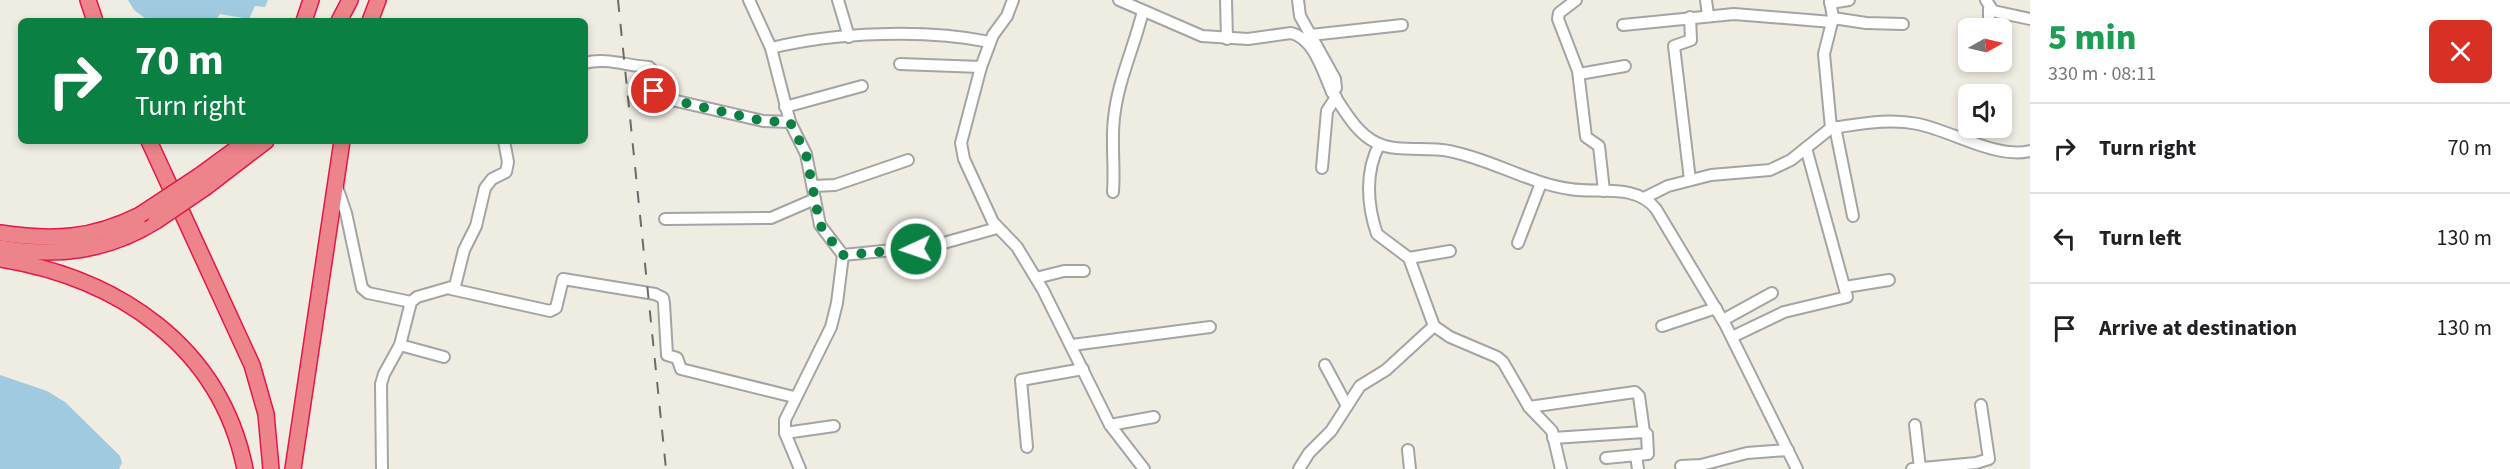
<!DOCTYPE html>
<html lang="en">
<head>
<meta charset="utf-8">
<style>
  :root { --surface:#fff; --page:#f2f2f2; --text:#202124; --muted:#757577; --line:#e0e0e0 }
  body { margin:0; font-family:"Source Sans 3",sans-serif; background:var(--page); color:var(--text); height:100vh; display:flex; flex-direction:column; font-size:22px; white-space:nowrap }
  * { box-sizing:border-box; margin:0 }
  p { font-size:20px; color:var(--muted) }
  .icon { flex:none; width:33px; height:33px; fill:none; stroke:currentColor; stroke-width:2; stroke-linecap:round; stroke-linejoin:round }
  .map { position:relative; flex:1; overflow:hidden }
  .sheet { display:flex; flex-direction:column; background:var(--surface); width:480px }
  .sheet>* { flex:none }
  .banner { position:absolute; left:18px; top:18px; width:570px; height:126px; border-radius:9px; box-shadow:0 3px 9px #0003; background:#0b8043; color:#fff; overflow:hidden }
  .needle { width:39px; rotate:82deg }
  .controls { position:absolute; left:1958px; top:18px; display:grid; gap:12px }
  .controls a { display:grid; place-items:center; width:54px; height:54px; border-radius:9px; background:var(--surface); box-shadow:0 3px 9px #0003; font-size:30px }
  .pin { position:absolute; display:grid; place-items:center; width:51px; height:51px; color:#fff; margin:-26px; border:3px solid #fff; border-radius:50%; box-shadow:0 2px 6px #0007 }
  .me { position:absolute; width:66px; margin:-33px; rotate:267deg; stroke-linejoin:round; filter:drop-shadow(0 0 4px #0008) }
  .turn { display:flex; align-items:center; gap:21px; height:126px; padding:0 18px; font-size:27px }
  .turn .icon { width:78px; height:78px; stroke-width:2.5 }
  .turn b { display:block; font-size:42px; line-height:51px }
  .round { display:grid; place-items:center; flex:none; width:63px; height:63px; border-radius:9px; background:var(--page) }
  .overview { display:flex; align-items:center; justify-content:space-between; height:102px; padding:0 18px }
  h1 { font-size:36px; font-weight:800; line-height:45px; color:#1e9e55 }
  ul { padding:0; list-style:none }
  li { display:flex; align-items:center; gap:18px; height:90px; padding:0 18px; border-top:2px solid var(--line) }
  li div { flex:1 }
  li b { display:block; font-size:22px }
  li em { font-style:normal }
  main { display:flex; flex:1; min-height:0 }
  .map>svg:first-child { display:block }
</style>
</head>
<body>
<main>
<div class="map">
<svg width="2030" height="469" viewBox="0 0 2030 469">
  <rect width="100%" height="100%" fill="#efece2"/>
  <g fill="#9fcae0">
    <polygon points="128,0 268,0 265,7 255,6 249,19 220,14 215,21 199,18 169,21 165,18 149,21 134,10"/>
    <polygon points="0,375 47,391 65,402 120,456 122,463 119,469 0,469"/>
  </g>
  <g fill="none" stroke-linecap="round" stroke-linejoin="round">
    <g stroke="#a4a4a4" stroke-width="14">
      <g id="minor">
        <polyline points="749,0 771,48 790,122 806,154 820,225 843,255 933,246 997,228"/>
        <polyline points="838,0 849,37"/>
        <polyline points="1013,0 1007,16 993,35 981,67 961,143 964,159 993,222 1017,247 1043,290 1110,425 1144,469"/>
        <path d="M1119,0L1202,36L1248,39L1291,33C1314,38 1323,72 1332,92L1336,88L1335,79L1300,16L1298,0"/>
        <polyline points="1226,0 1227,39"/>
        <polyline points="1576,0 1559,13 1558,19 1578,71 1586,137 1599,146 1604,191"/>
        <polyline points="1706,0 1708,15"/>
        <polyline points="1986,0 1993,11 2030,19"/>
        <polyline points="1830,3 1849,0"/>
        <polyline points="1989,9 1989,28"/>
        <polyline points="1833,18 1866,23 1903,24"/>
        <polyline points="1623,25 1734,14 1832,22"/>
        <polyline points="1311,35 1402,25"/>
        <path d="M771,48C836,32 925,29 990,42"/>
        <path d="M585,63C605,57 628,66 649,67L654,72V91L659,97L763,121L790,122"/>
        <polyline points="900,64 981,67"/>
        <polyline points="1579,74 1625,66"/>
        <path d="M1332,92C1344,110 1357,134 1377,143C1397,153 1427,146 1449,151C1491,159 1528,183 1570,189C1598,194 1636,183 1656,209L1725,324L1797,469"/>
        <polyline points="785,107 862,86"/>
        <polyline points="1835,127 1853,216"/>
        <path d="M1831,128C1861,124 1888,118 1918,124C1952,131 1996,159 2030,151"/>
        <path d="M1379,145C1365,172 1367,205 1377,234L1409,258L1434,326L1450,337L1497,357L1503,362L1529,407L1552,431L1561,469"/>
        <polyline points="1322,168 1327,111 1336,97"/>
        <polyline points="1690,180 1674,46 1691,40 1690,17"/>
        <polyline points="336,184 346,213 362,288 368,293 411,302"/>
        <polyline points="813,186 835,185 908,160"/>
        <path d="M1113,192C1115,167 1111,142 1114,118C1118,80 1134,48 1143,11"/>
        <polyline points="1644,198 1668,186 1711,175 1770,170 1791,160 1831,128 1824,54 1833,18 1830,0"/>
        <polyline points="665,219 771,218 815,199"/>
        <polyline points="1518,243 1541,183"/>
        <polyline points="1409,258 1450,251"/>
        <polyline points="1036,278 1064,271 1084,271"/>
        <polyline points="1845,287 1889,280"/>
        <polyline points="451,289 550,311 556,308 563,279 655,294 663,298 664,303 667,355 677,358 681,369 794,397"/>
        <polyline points="1723,320 1772,293"/>
        <polyline points="1662,326 1716,308"/>
        <polyline points="1732,337 1784,312 1847,297 1806,148"/>
        <polyline points="400,345 444,357"/>
        <polyline points="1072,345 1210,327"/>
        <polyline points="1325,365 1347,406"/>
        <polyline points="1529,407 1635,392 1639,396 1644,432"/>
        <polyline points="1110,425 1154,417"/>
        <polyline points="1915,425 1920,468"/>
        <polyline points="785,433 834,426"/>
        <polyline points="1553,438 1644,432 1647,434 1648,454 1606,458"/>
        <polyline points="1027,447 1021,380 1083,369"/>
        <polyline points="1408,450 1410,469"/>
        <polyline points="1636,456 1638,469"/>
        <polyline points="1681,466 1701,465 1747,453 1788,450"/>
        <polyline points="382,469 381,384 384,374 400,345 411,302 417,297 455,286 464,250 476,226 485,188 492,179 506,172 508,162 504,141"/>
        <polyline points="800,469 785,433 785,420 831,327 837,303 843,255"/>
        <polyline points="1299,469 1309,453 1331,431 1360,386 1386,370 1434,326"/>
        <polyline points="1912,469 1976,463 1989,459 1981,405"/>
      </g>
    </g>
    <g stroke="#e61746" stroke-width="18">
      <g id="highway">
        <polyline points="88,0 95,21"/>
        <polyline points="304,21 311,0"/>
        <polyline points="339,21 350,0"/>
        <polyline points="370,21 378,0"/>
        <polyline points="149,141 252,365 266,414 271,469"/>
        <polyline points="199,176 247,141"/>
        <polyline points="206,187 266,141"/>
        <path d="M0,233C53,241 92,239 140,215"/>
        <path d="M0,248C56,257 107,252 156,221"/>
        <path d="M0,259C117,278 220,345 245,469"/>
        <polyline points="293,469 342,141"/>
      </g>
    </g>
    <use href="#minor" stroke="#fff" stroke-width="10"/>
    <use href="#highway" stroke="#ed838b" stroke-width="15"/>
    <polyline stroke="#6b6b6b" stroke-width="2" stroke-dasharray="12 12" stroke-linecap="butt" points="618,0 666,469"/>
    <g stroke="#e61746" stroke-width="18" stroke-linecap="butt">
      <g id="highway-bridge">
        <polyline points="140,215 199,176"/>
        <polyline points="156,221 206,187"/>
      </g>
    </g>
    <use href="#highway-bridge" stroke="#ed838b" stroke-width="15"/>
  </g>
  <g fill="none" stroke-linecap="round" stroke-linejoin="round">
    <polyline stroke="#0b8043" stroke-width="10" stroke-dasharray="0 18" points="654,91 659,97 763,121 790,122 806,154 820,225 839,251 843,255 916,249"/>
  </g>
</svg>
<div class="controls">
<a><svg class="needle" viewBox="-14 -14 28 28"><path d="M0-13l5 13h-10z" fill="#e53935"/><path d="M0 13l5-13h-10z" fill="#757577"/></svg></a>
<a><svg class="icon" aria-label="sound" viewBox="0 0 24 24"><path d="M4 9h4l5-4v14l-5-4H4zM17 9q2 3 0 6"/></svg></a>
</div>
<div class="pin" style="left:654px;top:91px;background:#d93025"><svg class="icon" aria-label="arrive" viewBox="0 0 24 24"><path d="M6 21V4h12l-3 4 3 4H6"/></svg></div>
<svg class="me" style="left:916px;top:249px" viewBox="-20 -20 40 40"><circle r="17" fill="#0b8043" stroke="#fff" stroke-width="3"/><path d="M0-11L8 9 0 5-8 9z" fill="#fff"/></svg>
<div class="banner">
<div class="turn"><svg class="icon" aria-label="right" viewBox="0 0 24 24"><path d="M7 20v-9h11M14 6l5 5-5 5"/></svg><div><b>70 m</b>Turn right</div></div>
</div>
</div>
<section class="sheet">
<div class="overview"><div><h1>5 min</h1><p>330 m · 08:11</p></div><a class="round" style="background:#d93025;color:#fff"><svg class="icon" aria-label="close" viewBox="0 0 24 24"><path d="M6 6l12 12M18 6L6 18"/></svg></a></div>
<ul>
<li><svg class="icon" aria-label="right" viewBox="0 0 24 24"><path d="M7 20v-9h11M14 6l5 5-5 5"/></svg><div><b>Turn right</b></div><em>70 m</em></li>
<li><svg class="icon" aria-label="left" viewBox="0 0 24 24"><path d="M17 20v-9H6M10 6l-5 5 5 5"/></svg><div><b>Turn left</b></div><em>130 m</em></li>
<li><svg class="icon" aria-label="arrive" viewBox="0 0 24 24"><path d="M6 21V4h12l-3 4 3 4H6"/></svg><div><b>Arrive at destination</b></div><em>130 m</em></li>
</ul>
</section>
</main>
</body>
</html>
